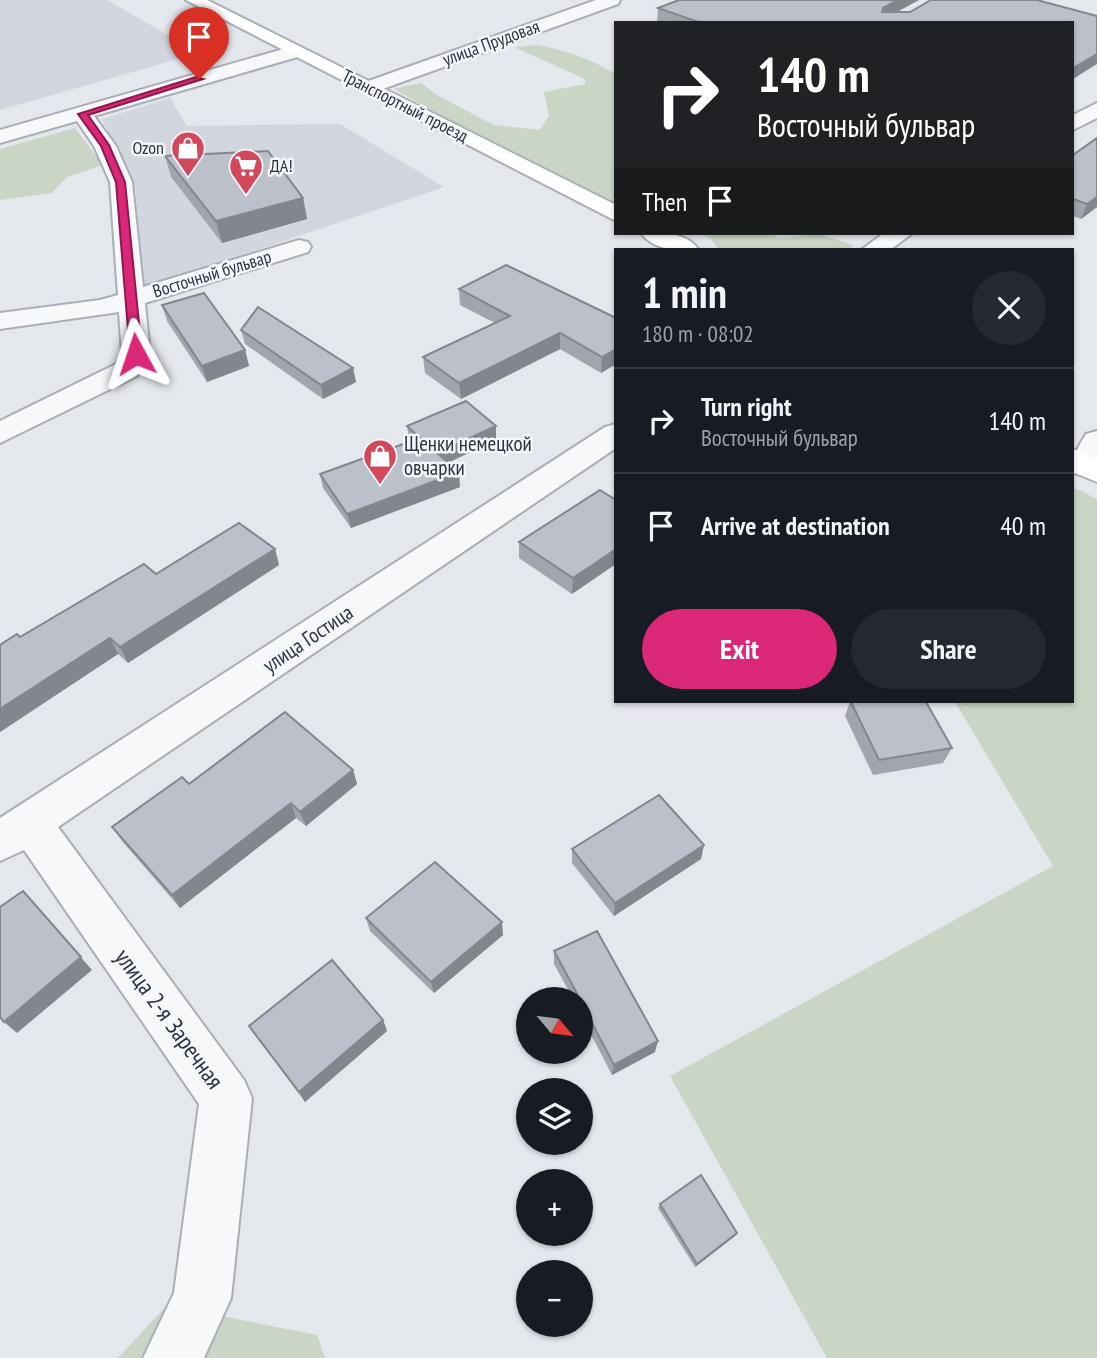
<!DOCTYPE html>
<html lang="en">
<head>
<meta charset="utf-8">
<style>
  :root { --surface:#171b24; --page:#242831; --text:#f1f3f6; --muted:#9ea1a6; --line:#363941; --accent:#db2777 }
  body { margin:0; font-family:"PT Sans Narrow",sans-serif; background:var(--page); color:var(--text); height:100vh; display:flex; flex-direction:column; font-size:26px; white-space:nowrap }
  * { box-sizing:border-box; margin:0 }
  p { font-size:23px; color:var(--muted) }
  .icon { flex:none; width:38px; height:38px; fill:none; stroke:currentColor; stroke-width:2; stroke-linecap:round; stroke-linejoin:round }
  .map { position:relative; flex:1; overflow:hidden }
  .drawer { position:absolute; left:614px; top:248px; width:460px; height:455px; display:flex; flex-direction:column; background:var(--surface); border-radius:0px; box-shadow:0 2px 5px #0004 }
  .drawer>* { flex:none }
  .guide { position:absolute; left:614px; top:21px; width:460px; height:214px; border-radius:0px; box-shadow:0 2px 5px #0004; background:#202124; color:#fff; overflow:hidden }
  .needle { width:46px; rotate:119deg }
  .fabs { position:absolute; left:516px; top:987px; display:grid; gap:14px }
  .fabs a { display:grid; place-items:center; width:77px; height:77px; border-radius:50%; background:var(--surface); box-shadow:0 2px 5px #0004; font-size:35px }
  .pin { position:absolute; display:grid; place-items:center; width:60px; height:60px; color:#fff; margin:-72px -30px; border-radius:50% 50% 50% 0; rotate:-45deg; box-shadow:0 0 7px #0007 }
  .pin .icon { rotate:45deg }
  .me { position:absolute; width:77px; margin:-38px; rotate:355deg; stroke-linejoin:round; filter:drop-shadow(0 0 5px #0008) }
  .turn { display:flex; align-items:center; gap:24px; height:147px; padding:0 28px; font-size:32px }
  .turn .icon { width:91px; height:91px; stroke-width:2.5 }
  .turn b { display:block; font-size:49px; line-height:60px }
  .then { display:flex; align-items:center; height:66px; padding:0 28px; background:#0003; gap:14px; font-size:26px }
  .round { display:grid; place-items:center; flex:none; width:74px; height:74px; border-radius:37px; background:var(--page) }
  .overview { display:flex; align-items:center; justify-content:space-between; height:119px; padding:0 28px }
  h1 { font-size:42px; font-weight:600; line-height:52px }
  .button { display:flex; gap:14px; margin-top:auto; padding:14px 28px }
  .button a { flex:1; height:80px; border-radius:42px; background:var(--accent); color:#fff; font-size:28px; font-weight:600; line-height:80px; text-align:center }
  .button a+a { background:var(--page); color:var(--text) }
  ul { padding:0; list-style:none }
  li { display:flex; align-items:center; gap:21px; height:105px; padding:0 28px; border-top:2px solid var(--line) }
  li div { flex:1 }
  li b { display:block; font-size:26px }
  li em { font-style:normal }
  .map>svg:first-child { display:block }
</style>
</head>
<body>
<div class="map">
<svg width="1097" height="1358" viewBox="0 0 1097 1358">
  <rect width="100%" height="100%" fill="#e4e7ec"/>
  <g fill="#d2d6de">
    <polygon points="0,0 107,0 199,53 0,110"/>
    <polygon points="170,98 187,126 340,124 444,187 144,288 135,185 102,119"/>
  </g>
  <g fill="#c9d6c5">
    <path d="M537,45C566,50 590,59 616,74V204L465,130L394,89L421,83L440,97L494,125L540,130L549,116L544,92L585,84V79L514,47Z"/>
    <polygon points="75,128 103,165 67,177 52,193 0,200 0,149"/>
    <polygon points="698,233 765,233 781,238 819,234 853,245 850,250 719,250 711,239"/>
    <polygon points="1073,487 1097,499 1097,1358 827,1358 670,1076 1053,866 955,702 1073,702"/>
    <polygon points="167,1305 317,1335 325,1358 118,1358"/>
  </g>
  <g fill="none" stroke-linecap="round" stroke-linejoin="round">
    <g stroke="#a9aeb7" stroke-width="4">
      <g id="minor">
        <polygon points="596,0 620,0 618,4 377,91 363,91 360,87 363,83"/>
        <polygon points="294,46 303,52 301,56 94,116 116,146 132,182 143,287 299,240 308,242 311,247 308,252 145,303 150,354 137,376 0,443 0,421 116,364 122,354 119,312 0,329 0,313 100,300 118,295 110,182 94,146 77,121 0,143 0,130"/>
        <polygon points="1097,103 1097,118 1073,130 1073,115"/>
        <polygon points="884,233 913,233 890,250 861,250"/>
        <polygon points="616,424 616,448 58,827 244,1080 252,1098 231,1298 204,1358 143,1358 174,1293 199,1104 24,850 0,861 0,818 605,427"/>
        <path d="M1097,431V472L1085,476L1074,473C1071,458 1078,447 1086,434Z"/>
      </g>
    </g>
    <g stroke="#a9aeb7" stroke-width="4">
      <g id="secondary">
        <polygon points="186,0 207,0 616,205 616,221"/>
        <path d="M641,233C661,232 687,232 699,250C680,251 654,251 641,233Z"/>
        <polygon points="1073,449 1097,459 1097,482 1073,472"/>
      </g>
    </g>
    <use href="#minor" fill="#f7f8fa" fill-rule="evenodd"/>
    <use href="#secondary" fill="#fff" fill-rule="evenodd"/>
  </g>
  <g fill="#a1a5ae">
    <polygon points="919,0 896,12 1073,23 662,23 657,21 658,8"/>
    <polygon points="1073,155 1097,207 1081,219 1073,216"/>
    <polygon points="165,156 303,198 307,219 222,243 171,177"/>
    <polygon points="459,289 616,318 616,364 601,373 560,349 461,399 425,373 423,357 495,323 460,305"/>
    <polygon points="162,305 245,350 249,366 207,382 167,321"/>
    <polygon points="241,330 353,368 356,382 323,399 245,344"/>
    <polygon points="407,426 496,426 496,440 448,463 460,487 351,528 323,488 320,474 410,442"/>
    <polygon points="616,500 572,594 519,558 519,542"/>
    <polygon points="275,549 279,565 128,663 118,654 0,732 0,645 20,637 156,574"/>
    <polygon points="850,702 926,702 952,748 943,763 873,775 845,716"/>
    <polygon points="353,770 357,784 306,826 296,818 180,908 122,841 112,827 189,784"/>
    <polygon points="572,849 701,859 614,916 572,863"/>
    <polygon points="366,918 503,935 434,993 370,931"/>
    <polygon points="554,951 655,1052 612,1075 581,1015 581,999 573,999 554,964"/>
    <polygon points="383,1020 387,1031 305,1102 249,1026"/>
    <polygon points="660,1204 735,1236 695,1267 658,1208"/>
  </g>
  <g fill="#83868d">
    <polygon points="898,0 919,0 880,21 883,8"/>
    <polygon points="1097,54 1097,64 1073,79 1073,68"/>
    <polygon points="1097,197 1097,207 1081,219 1087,204"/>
    <polygon points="303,198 307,219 222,243 216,221"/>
    <polygon points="560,333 560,349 461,399 459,383"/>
    <polygon points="616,349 616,364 601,373 602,357"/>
    <polygon points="245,350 249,366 207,382 202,366"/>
    <polygon points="353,368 356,382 323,399 321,385"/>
    <polygon points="496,426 496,440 438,467 437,453"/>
    <polygon points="459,472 460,487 351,528 347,514"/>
    <polygon points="275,549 279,565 128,663 120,647"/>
    <polygon points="616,549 616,564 572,594 573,578"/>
    <polygon points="110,638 118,654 0,732 0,709"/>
    <polygon points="353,770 357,784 306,826 300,812"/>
    <polygon points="291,803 296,818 180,908 172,895"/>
    <polygon points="704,845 701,859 614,916 615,903"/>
    <polygon points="23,891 92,970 17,1033 4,1022"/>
    <polygon points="502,922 503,935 434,993 431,982"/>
    <polygon points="383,1020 387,1031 305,1102 299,1092"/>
    <polygon points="658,1041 655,1052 612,1075 614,1065"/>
    <polygon points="737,1233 735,1236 695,1267 697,1264"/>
  </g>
  <g fill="#bbc0ca" stroke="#83868d" stroke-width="2">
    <polygon points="679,0 898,0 883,8 882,12 910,12 931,0 1037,0 1097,16 1097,54 1073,68 1073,23 701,23 658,8"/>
    <polygon points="1097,138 1097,197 1087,204 1073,199 1073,155"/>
    <polygon points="268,151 303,198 216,221 165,156"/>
    <polygon points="506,265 616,318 616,349 602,357 560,333 459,383 423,357 510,316 459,289"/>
    <polygon points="204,293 245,350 202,366 162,305"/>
    <polygon points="258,307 353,368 321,385 241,330"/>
    <polygon points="466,401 496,426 437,453 459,472 347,514 320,474 420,438 422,440 407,426"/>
    <polygon points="600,490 616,500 616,549 573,578 519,542"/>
    <polygon points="239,523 275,549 120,647 110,638 0,709 0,645 17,634 20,637 144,564 156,574"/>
    <polygon points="851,702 926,702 952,748 879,760"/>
    <polygon points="285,712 353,770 300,812 291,803 172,895 112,827 182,777 189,784"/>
    <polygon points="659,795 704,845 615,903 572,849"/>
    <polygon points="435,862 502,922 431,982 366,918"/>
    <polygon points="23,891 81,957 4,1022 0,1017 0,907"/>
    <polygon points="597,931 658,1041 614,1065 581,1002 581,999 580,999 554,951"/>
    <polygon points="332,960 383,1020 299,1092 249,1026"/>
    <polygon points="701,1175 737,1233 697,1264 660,1204"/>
  </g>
  <polygon fill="#db2777" stroke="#8e194d" stroke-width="2" points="196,77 203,79 88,115 109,145 125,182 142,354 136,358 130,354 116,182 101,146 78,114"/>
  <defs>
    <g id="shop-pin" transform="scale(1.75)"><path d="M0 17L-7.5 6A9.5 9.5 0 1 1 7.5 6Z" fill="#d1495b" stroke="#f4f6f9"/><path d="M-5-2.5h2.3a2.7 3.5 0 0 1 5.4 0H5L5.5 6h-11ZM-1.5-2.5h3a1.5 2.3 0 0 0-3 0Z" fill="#fff"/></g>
    <g id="supermarket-pin" transform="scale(1.75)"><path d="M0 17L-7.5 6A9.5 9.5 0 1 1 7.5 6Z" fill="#d1495b" stroke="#f4f6f9"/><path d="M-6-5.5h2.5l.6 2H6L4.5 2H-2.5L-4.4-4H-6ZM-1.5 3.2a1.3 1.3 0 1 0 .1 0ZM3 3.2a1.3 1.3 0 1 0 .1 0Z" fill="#fff"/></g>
  </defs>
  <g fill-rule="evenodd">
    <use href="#shop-pin" x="188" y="148"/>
    <use href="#supermarket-pin" x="246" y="166"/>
    <use href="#shop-pin" x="380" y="456"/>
  </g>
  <g text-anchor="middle" stroke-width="5" stroke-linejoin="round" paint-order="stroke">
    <g font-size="18" fill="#2b3445" stroke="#f4f6f9">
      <text transform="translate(491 43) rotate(-20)" y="6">улица Прудовая</text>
      <text transform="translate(405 106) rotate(27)" y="6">Транспортный проезд</text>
      <text transform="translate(212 274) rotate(-17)" y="6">Восточный бульвар</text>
    </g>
    <g font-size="18" fill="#2b3445" stroke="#f4f6f9" text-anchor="end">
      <text x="164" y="154">Ozon</text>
      <text x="270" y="172" text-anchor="start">ДА!</text>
    </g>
    <g font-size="21" fill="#2b3445" stroke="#f4f6f9" text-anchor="start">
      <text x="404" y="451">Щенки немецкой<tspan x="404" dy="24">овчарки</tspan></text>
    </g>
    <g font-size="21" fill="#2b3445" stroke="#f4f6f9">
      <text transform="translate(308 639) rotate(-34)" y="7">улица Гостица</text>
    </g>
    <g font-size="24" fill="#2b3445" stroke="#f4f6f9">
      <text transform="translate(169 1019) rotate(54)" y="8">улица 2-я Заречная</text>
    </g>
  </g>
</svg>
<div class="fabs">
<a><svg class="needle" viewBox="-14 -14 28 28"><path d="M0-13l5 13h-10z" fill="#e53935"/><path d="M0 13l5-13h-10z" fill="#9ea1a6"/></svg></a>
<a><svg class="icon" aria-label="layers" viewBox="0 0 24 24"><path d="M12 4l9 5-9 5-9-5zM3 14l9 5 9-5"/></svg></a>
<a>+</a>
<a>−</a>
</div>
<div class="pin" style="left:199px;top:79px;background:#d93025"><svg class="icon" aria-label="arrive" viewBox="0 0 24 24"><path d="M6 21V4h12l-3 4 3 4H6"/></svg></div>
<svg class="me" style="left:136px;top:354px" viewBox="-20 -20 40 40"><path d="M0-17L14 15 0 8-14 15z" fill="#db2777" stroke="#fff" stroke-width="4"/></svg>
<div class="guide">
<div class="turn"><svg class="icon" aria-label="right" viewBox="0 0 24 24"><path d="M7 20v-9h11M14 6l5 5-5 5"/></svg><div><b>140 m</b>Восточный бульвар</div></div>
<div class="then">Then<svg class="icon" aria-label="arrive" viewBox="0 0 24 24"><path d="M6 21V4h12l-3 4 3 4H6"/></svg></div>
</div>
<section class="drawer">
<div class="overview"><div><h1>1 min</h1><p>180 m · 08:02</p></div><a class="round"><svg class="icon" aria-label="close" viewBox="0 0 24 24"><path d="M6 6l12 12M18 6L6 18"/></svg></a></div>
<ul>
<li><svg class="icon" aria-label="right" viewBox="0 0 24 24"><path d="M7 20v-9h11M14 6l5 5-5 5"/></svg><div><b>Turn right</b><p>Восточный бульвар</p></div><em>140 m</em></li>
<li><svg class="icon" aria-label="arrive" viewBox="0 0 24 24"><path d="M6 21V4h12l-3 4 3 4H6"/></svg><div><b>Arrive at destination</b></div><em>40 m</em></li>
</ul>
<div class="button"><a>Exit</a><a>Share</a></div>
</section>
</div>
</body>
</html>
